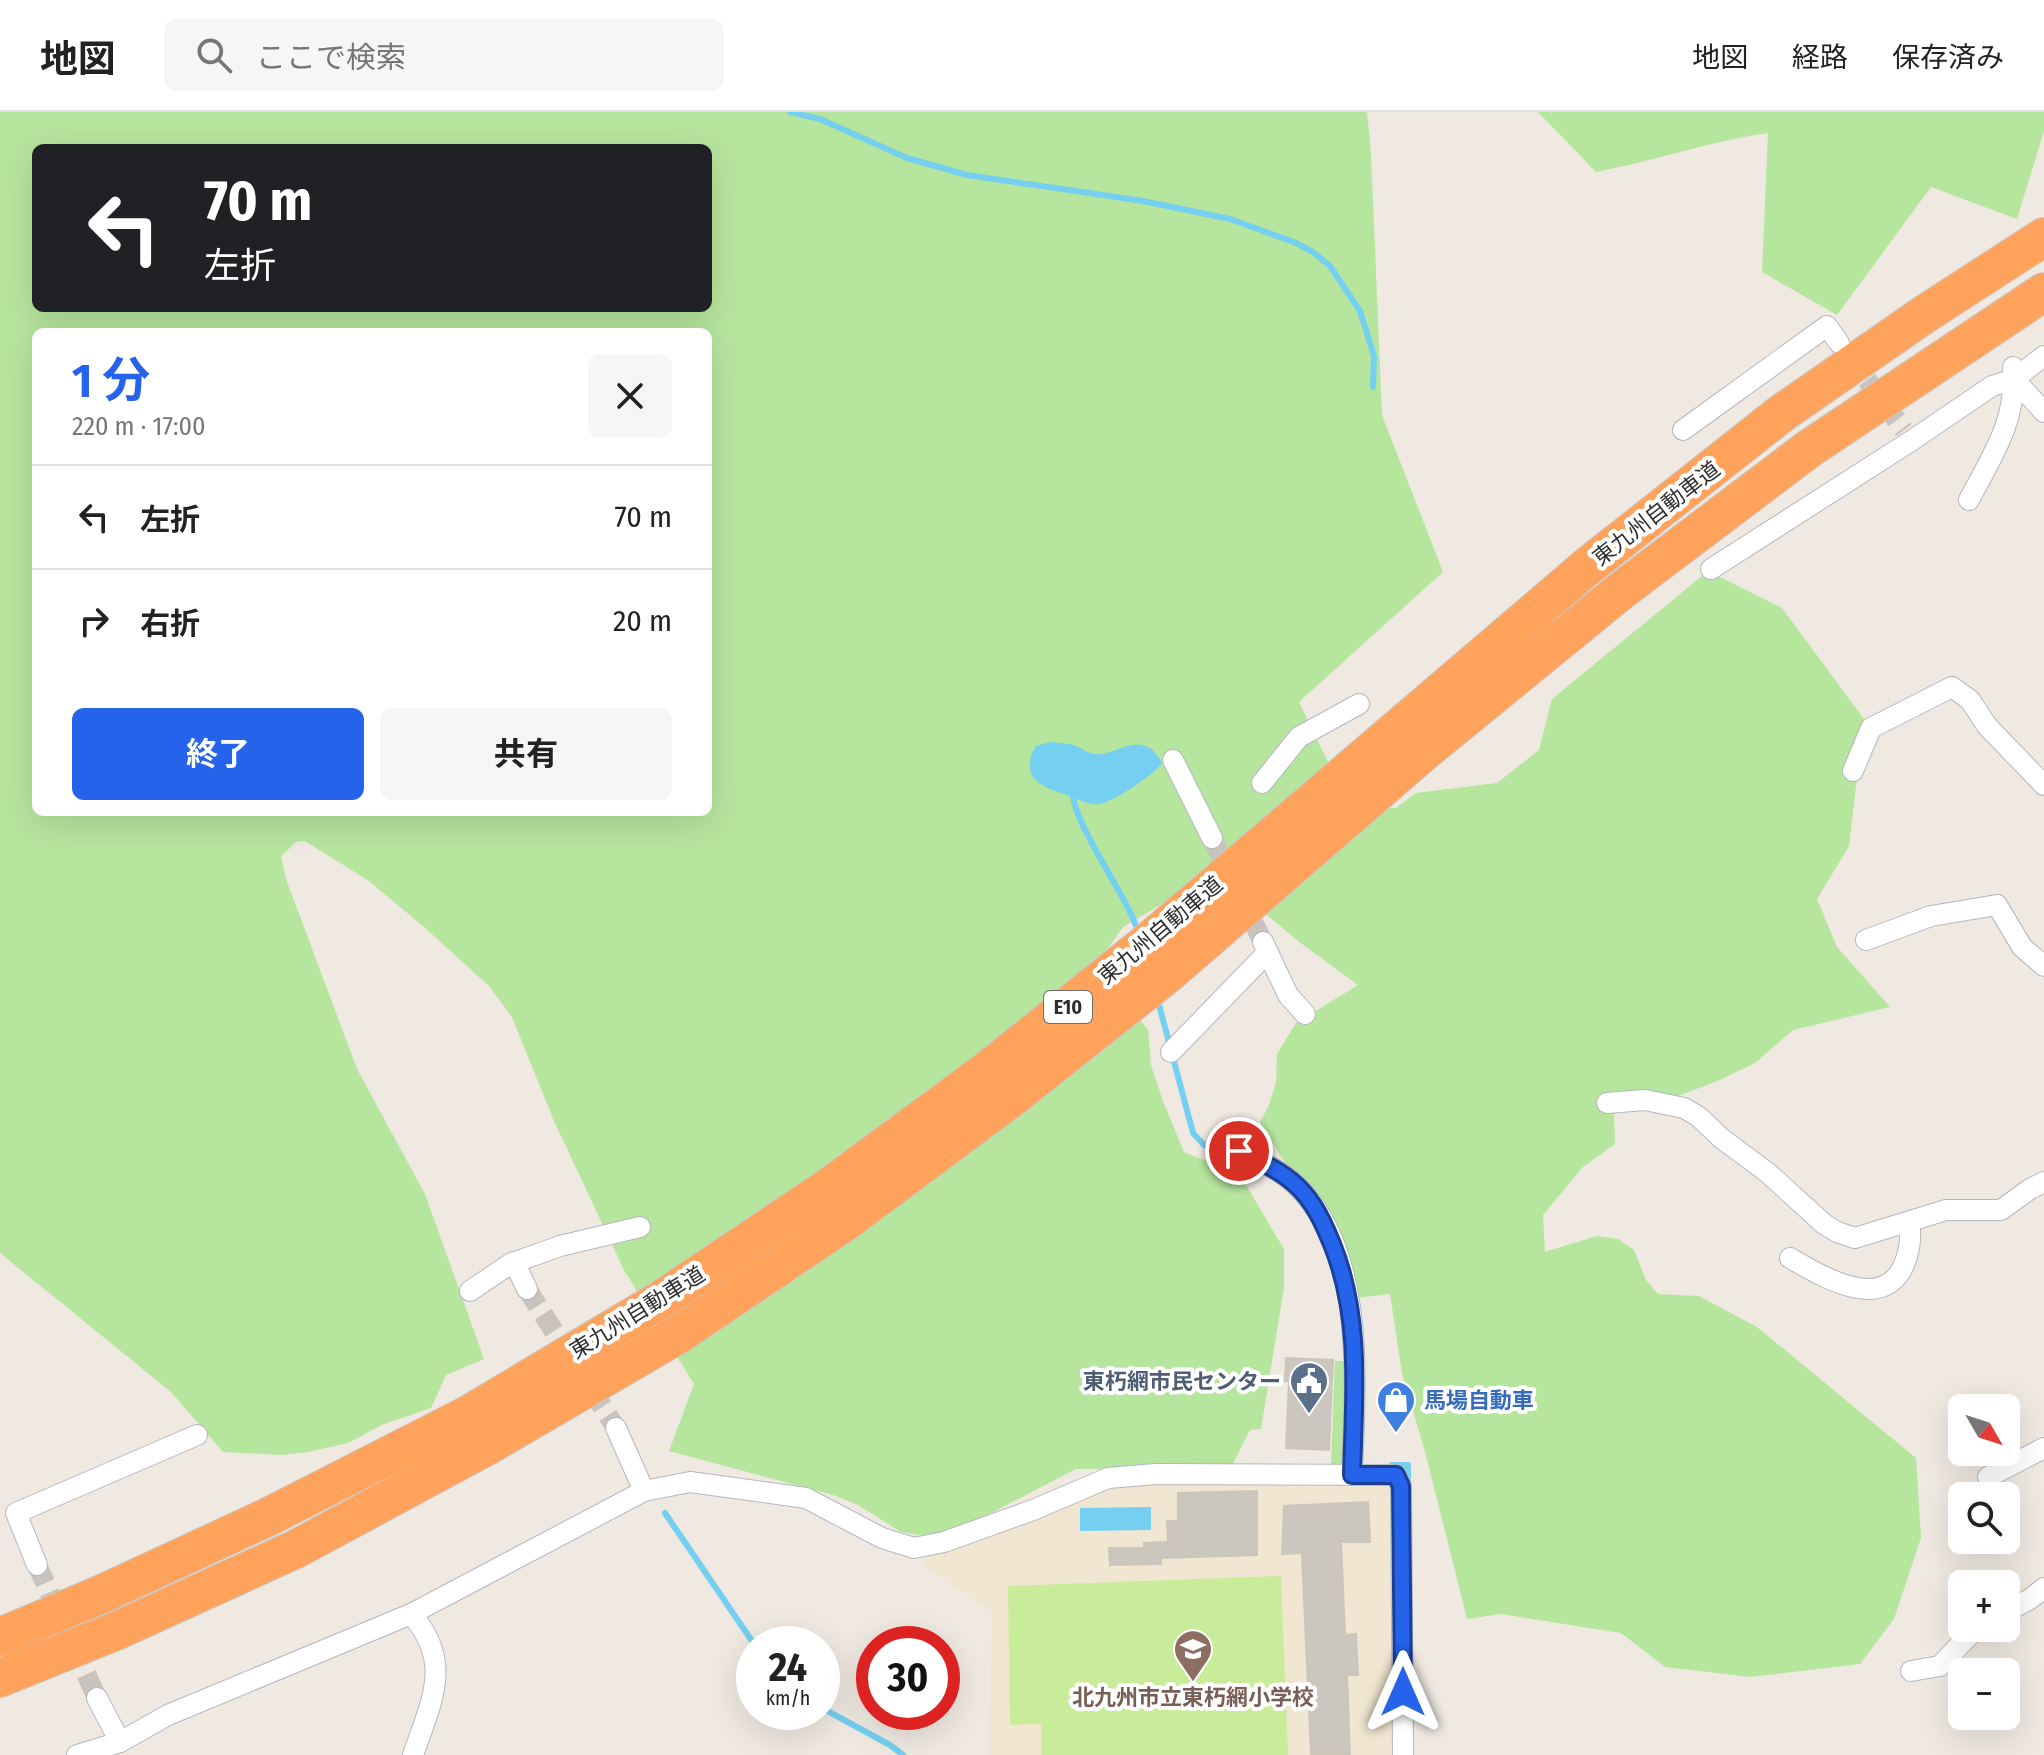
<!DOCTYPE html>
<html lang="ja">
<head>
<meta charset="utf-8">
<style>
  :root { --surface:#fff; --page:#f6f6f6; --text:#222; --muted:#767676; --line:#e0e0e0; --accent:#2563eb }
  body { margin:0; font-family:"Fira Sans Condensed","Noto Sans JP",sans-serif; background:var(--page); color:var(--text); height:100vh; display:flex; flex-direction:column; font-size:30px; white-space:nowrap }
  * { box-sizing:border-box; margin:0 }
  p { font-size:26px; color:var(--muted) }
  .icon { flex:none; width:44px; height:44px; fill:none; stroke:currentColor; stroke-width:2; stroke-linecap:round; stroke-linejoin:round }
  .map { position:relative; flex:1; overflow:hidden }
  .details { position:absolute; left:32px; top:216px; width:680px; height:488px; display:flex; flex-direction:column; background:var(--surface); border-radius:12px; box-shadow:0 8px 32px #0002 }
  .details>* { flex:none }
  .banner { position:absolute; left:32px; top:32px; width:680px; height:168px; border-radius:12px; box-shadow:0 8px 32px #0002; background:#202124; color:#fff; overflow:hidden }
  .needle { width:52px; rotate:129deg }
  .tools { position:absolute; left:1948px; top:1282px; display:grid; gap:16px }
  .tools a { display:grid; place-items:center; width:72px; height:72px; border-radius:12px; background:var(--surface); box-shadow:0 8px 32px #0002; font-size:40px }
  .speed { position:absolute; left:736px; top:1514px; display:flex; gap:16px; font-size:40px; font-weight:700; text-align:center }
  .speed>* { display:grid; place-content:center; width:104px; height:104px; border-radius:50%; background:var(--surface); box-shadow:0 8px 32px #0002; line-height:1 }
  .speed small { font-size:20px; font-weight:400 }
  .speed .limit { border:12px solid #d22; background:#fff; color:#111 }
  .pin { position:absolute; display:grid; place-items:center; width:68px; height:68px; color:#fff; margin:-34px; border:4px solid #fff; border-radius:50%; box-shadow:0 2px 8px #0007 }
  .me { position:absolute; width:88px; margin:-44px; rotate:0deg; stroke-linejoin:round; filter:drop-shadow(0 0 6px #0008) }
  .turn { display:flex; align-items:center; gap:28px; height:168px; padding:0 40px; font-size:36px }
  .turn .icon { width:104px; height:104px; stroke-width:2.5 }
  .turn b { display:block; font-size:56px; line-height:68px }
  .round { display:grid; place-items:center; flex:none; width:84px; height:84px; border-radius:12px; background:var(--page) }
  .summary { display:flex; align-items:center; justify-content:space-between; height:136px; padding:0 40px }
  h1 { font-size:48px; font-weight:700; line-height:60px; color:var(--accent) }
  .cta { display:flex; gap:16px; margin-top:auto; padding:16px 40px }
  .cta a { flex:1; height:92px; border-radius:12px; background:var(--accent); color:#fff; font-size:32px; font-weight:700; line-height:92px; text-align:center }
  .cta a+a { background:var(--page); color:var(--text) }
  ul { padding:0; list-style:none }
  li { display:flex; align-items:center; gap:24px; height:104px; padding:0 40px; border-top:2px solid var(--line) }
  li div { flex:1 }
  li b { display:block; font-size:30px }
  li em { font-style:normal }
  header { display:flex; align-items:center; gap:48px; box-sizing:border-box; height:112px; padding:0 40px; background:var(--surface); border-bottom:2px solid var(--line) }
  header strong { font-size:38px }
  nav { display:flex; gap:44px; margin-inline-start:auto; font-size:28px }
  .search { width:560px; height:72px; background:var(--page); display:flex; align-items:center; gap:20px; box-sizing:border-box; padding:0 28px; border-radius:12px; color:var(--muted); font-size:30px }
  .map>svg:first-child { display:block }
</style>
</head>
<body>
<header>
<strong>地図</strong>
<div class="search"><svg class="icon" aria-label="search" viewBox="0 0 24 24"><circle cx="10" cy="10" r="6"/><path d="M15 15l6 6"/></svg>ここで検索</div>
<nav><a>地図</a><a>経路</a><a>保存済み</a></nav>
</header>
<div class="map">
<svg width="2044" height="1643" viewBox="0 0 2044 1643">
  <rect width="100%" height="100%" fill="#efe9e1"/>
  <polygon fill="#f0e6d1" points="1388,1369 1394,1375 1396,1643 989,1643 991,1499 923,1453 920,1439 1080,1371 1169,1373"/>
  <g fill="#b6e59e" fill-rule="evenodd">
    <path d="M0,0H1367L1371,41L1382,303L1443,460L1299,590L1328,650L1353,677L1373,695L1396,696L1416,681L1497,671L1539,638L1552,587L1708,459L1782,496L1864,607L1849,734L1817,787L1837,835L1890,895L1793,918L1755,951L1720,968L1678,984L1628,980L1614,1001L1615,1032L1583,1055L1543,1103L1545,1140L1597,1124L1618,1127L1634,1138L1646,1168L1658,1182L1699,1184L1757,1215L1916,1346L1921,1426L1894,1507L1860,1552L1750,1565L1665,1555L1621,1521L1501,1502L1467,1507L1425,1340L1402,1261L1390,1182L1356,1186L1291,1061L1260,1010L1269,993L1276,970L1277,942L1296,911L1358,873L1298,829L1255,793L1182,780L1123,815L1096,853L1148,918L1151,953L1163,989L1184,1040L1240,1063L1284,1137V1176L1261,1317L1250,1318L1231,1356L1076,1357L970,1412L931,1425L901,1420L858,1393L833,1383L669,1339L694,1272L624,1158L554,1009L512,905L489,874L424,815L369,769L305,729L296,730L281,744L286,767L357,957L425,1082L484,1247L446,1263L431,1296L384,1312L348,1331L308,1340L282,1343L223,1340L171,1280L0,1141ZM36,36H708V196H36ZM36,220H708V700H36Z"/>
    <path d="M1538,0H2044V19L2017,107L1931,75L1837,203L1762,160L1768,21C1710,29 1654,49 1596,60Z"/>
    <polygon points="1335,1249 1347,1249 1342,1352 1331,1352"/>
  </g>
  <polygon fill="#c9ec9a" points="1281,1464 1288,1643 1041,1643 1041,1612 1010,1613 1008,1474"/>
  <g fill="#75cff0">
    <path d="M1051,630C1059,631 1068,631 1076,634C1082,636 1087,641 1094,642C1116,646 1142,613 1162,651C1155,662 1113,690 1100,692C1090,694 1079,687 1070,684C1044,676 1017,667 1036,634Z"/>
    <polygon points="1151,1395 1151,1418 1080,1419 1080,1396"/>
  </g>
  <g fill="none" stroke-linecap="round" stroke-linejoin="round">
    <g stroke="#75cff0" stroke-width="6">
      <polyline points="790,0 820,7 907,46 967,63 1143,89 1230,107 1294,130 1313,140 1330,154 1360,199 1374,244 1373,275"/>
      <path d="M1073,679C1070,708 1129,786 1138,820"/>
      <polyline points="1158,889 1193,1021 1205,1034 1236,1047"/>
      <polyline points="1392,1353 1408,1353 1408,1373"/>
      <polyline points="665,1401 754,1532"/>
      <polyline points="822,1596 890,1633 903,1643"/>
    </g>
  </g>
  <g fill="#cbc7bf" stroke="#cbc5ba" stroke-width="2">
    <polygon points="1286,1246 1333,1248 1329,1338 1286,1336 1289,1269 1285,1269"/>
    <polygon points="1257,1379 1257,1443 1161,1446 1161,1452 1110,1453 1109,1436 1144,1436 1144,1431 1168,1430 1167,1409 1178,1409 1178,1381"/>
    <polygon points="1368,1390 1370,1430 1341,1430 1345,1523 1356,1522 1358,1563 1347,1563 1350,1642 1311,1643 1302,1441 1282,1442 1284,1394"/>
  </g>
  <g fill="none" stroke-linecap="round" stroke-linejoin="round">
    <g stroke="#c8c4bd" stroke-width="20" stroke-dasharray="20 10" stroke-linecap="butt">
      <polyline points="1849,244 1904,318"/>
      <polyline points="1212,726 1263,830"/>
      <polyline points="527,1177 616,1316"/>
      <polyline points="37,1453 97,1586"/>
    </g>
    <g stroke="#b4b7c1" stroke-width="22">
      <g id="street">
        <polyline points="2014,267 2044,300"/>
        <polyline points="1683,318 1827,214 1839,231"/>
        <path d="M1969,388C1992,344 2018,307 2013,255"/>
        <polyline points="1711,457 1911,329 1992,274 2014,267 2044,244"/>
        <polyline points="1173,648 1212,726"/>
        <polyline points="1853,659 1871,616 1952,575 1970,588 1987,614 2044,673"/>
        <polyline points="1262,671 1299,625 1359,592"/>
        <polyline points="1866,828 1931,804 1997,793 2022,835 2044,854"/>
        <polyline points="1263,830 1288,883 1305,902"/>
        <polyline points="1171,940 1267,841"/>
        <polyline points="1607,991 1645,988 1684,996 1699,1005 1721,1026 1768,1061 1824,1112 1837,1120 1855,1126 1946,1098 2001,1098 2030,1077 2044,1070"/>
        <path d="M1239,1039C1259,1049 1281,1058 1297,1074C1367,1142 1355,1274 1352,1363"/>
        <path d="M1790,1146C1820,1163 1880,1201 1903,1155C1909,1142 1912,1125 1909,1111"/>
        <polyline points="514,1150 527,1177"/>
        <polyline points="470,1179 510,1152 560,1134 640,1115"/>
        <polyline points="616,1316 644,1379"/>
        <polyline points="1988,1365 2044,1336"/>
        <polyline points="37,1453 16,1401 197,1323"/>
        <polyline points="2006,1500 2030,1487 2044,1476"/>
        <path d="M411,1502C454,1550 431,1590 413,1643"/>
        <polyline points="1911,1559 1940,1554 1976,1516"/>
        <polyline points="97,1586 120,1630"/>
        <polyline points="77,1643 120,1630 168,1603 411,1502 644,1379 690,1370 806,1386 882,1426 914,1436 944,1430 1033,1398 1108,1366 1157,1362 1396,1363 1401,1374 1403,1643"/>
      </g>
    </g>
    <g stroke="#c9c9c9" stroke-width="40">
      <g id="highway">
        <polyline points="0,1525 102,1482 268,1405 468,1303 659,1189 829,1075 985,960 1147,831 1588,454 1782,301 1925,202 2044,125"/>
        <polyline points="0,1566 116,1519 296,1437 487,1334 679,1222 845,1110 1014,984 1170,860 1426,638 1622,478 1810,336 2044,180"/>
      </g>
    </g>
    <use href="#street" stroke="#fff" stroke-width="20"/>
    <use href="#highway" stroke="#ffa35c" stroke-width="38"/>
  </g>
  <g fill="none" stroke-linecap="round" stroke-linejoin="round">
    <g stroke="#184099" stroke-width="20">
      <path id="route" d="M1239,1039C1259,1049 1280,1058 1297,1074C1314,1090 1323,1110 1332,1132C1362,1206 1354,1284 1352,1363H1396L1401,1374L1403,1580"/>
    </g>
    <use href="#route" stroke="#2563eb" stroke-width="14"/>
  </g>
  <defs>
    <g id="civic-pin" transform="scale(2)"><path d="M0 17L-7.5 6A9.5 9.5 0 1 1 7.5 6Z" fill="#5c6f8a" stroke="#fff"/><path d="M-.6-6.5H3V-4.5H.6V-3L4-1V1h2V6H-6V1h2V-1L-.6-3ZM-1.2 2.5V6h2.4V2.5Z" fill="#fff"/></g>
    <g id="shop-pin" transform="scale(2)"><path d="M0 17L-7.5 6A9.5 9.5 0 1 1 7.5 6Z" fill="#3f7fe0" stroke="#fff"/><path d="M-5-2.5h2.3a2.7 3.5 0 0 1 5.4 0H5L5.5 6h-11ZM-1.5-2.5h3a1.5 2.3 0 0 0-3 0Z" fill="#fff"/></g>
    <g id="school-pin" transform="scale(2)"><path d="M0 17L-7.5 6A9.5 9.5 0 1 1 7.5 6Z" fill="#8d6e63" stroke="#fff"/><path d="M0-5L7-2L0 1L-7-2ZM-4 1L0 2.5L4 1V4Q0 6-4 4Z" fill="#fff"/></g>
  </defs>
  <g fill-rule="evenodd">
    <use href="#civic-pin" x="1309" y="1269"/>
    <use href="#shop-pin" x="1396" y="1288"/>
    <use href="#school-pin" x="1193" y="1537"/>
  </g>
  <g text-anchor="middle" stroke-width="8" stroke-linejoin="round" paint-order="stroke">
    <rect fill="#fff" stroke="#6d6d6d" stroke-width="2" x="1044" y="879" width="48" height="32" rx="6"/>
    <g font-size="20" font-weight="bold" fill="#2e2e2e">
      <text x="1068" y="902">E10</text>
    </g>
    <g font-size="22" fill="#2e2e2e" stroke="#fff">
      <text transform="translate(1656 401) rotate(-38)" y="8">東九州自動車道</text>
      <text transform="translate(1160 818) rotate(-40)" y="8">東九州自動車道</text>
      <text transform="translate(637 1200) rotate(-32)" y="8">東九州自動車道</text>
    </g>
    <g font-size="22" font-weight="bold" fill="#4e5e75" stroke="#fff" text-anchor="end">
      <text x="1281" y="1277">東朽網市民センター</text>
    </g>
    <g font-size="22" font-weight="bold" fill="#366cbe" stroke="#fff" text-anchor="start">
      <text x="1424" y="1296">馬場自動車</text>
    </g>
    <g font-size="22" font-weight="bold" fill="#785e54" stroke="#fff">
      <text x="1193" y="1593">北九州市立東朽網小学校</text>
    </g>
  </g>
</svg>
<div class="tools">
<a><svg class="needle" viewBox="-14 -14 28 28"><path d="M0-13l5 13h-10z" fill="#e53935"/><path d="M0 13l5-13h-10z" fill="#767676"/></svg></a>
<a><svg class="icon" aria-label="search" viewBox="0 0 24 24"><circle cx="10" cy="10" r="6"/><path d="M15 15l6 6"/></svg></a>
<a>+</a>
<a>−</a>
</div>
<div class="speed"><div>24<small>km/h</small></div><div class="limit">30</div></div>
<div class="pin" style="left:1239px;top:1039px;background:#d93025"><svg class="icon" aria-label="arrive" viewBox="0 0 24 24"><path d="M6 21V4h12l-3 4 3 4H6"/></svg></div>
<svg class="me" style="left:1403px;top:1580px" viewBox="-20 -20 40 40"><path d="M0-17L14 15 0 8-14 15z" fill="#2563eb" stroke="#fff" stroke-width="4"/></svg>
<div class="banner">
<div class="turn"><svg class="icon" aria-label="left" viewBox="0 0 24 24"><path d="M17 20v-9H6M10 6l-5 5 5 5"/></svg><div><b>70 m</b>左折</div></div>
</div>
<section class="details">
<div class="summary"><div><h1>1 分</h1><p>220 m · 17:00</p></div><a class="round"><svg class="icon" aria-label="close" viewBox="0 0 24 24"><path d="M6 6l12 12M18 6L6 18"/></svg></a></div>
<ul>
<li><svg class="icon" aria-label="left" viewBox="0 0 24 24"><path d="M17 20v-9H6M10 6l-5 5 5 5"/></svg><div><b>左折</b></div><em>70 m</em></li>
<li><svg class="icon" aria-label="right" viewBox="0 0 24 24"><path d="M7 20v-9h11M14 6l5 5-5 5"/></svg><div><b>右折</b></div><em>20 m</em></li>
</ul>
<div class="cta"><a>終了</a><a>共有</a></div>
</section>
</div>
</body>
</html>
